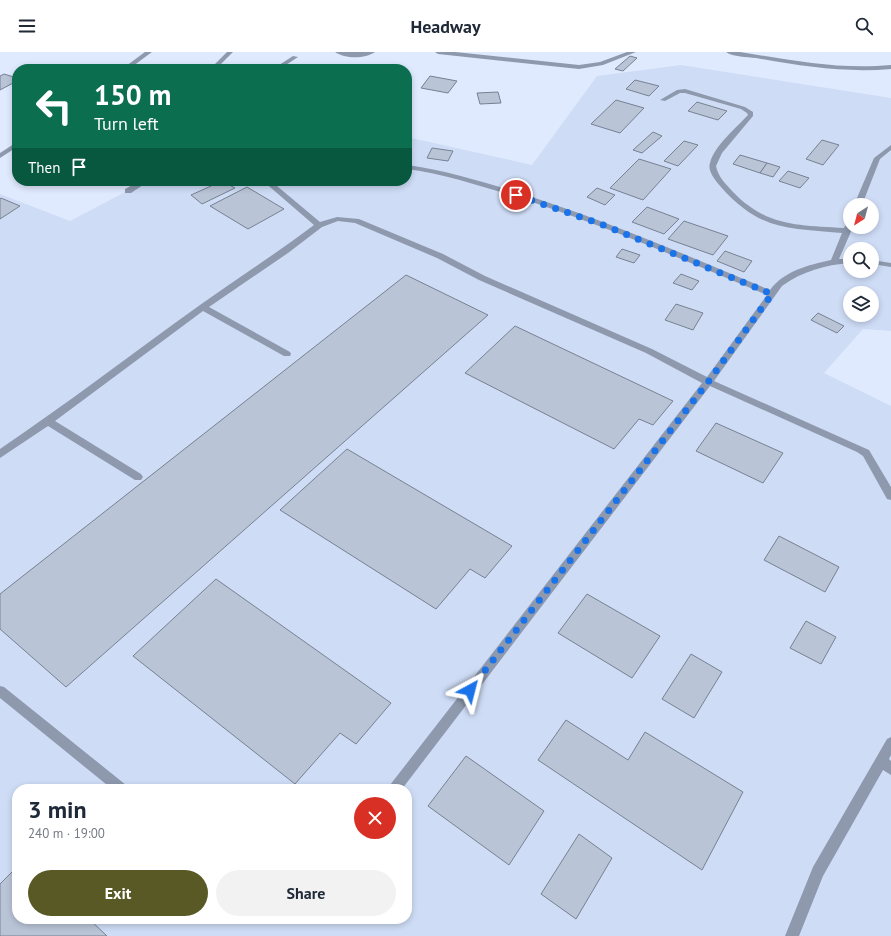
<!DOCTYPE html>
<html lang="en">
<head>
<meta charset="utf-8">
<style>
  :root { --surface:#fff; --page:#f2f2f3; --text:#1f2937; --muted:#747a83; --accent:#595926 }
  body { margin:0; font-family:"PT Sans",sans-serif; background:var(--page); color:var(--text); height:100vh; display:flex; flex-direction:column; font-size:15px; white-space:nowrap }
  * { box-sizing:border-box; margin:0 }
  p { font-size:13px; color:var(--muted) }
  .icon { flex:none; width:22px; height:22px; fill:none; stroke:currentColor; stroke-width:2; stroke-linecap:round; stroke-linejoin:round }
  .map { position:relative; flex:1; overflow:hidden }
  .details { position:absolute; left:12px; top:732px; width:400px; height:140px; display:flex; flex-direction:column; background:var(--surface); border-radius:16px; box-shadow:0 2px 6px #0003 }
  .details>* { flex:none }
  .top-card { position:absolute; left:12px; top:12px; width:400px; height:122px; border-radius:16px; box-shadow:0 2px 6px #0003; background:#0b6e4f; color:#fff; overflow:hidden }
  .needle { width:26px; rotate:216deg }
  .buttons { position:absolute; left:843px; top:146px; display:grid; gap:8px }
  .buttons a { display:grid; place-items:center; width:36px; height:36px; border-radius:50%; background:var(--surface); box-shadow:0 2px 6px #0003; font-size:20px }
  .pin { position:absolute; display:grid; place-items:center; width:34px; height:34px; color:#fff; margin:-17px; border:2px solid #fff; border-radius:50%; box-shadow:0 1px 4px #0007 }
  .me { position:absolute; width:44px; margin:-22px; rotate:38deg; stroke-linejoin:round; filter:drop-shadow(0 0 3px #0008) }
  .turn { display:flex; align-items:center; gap:14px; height:84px; padding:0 16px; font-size:18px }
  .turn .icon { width:52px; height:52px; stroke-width:2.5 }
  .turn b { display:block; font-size:28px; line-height:34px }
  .then { display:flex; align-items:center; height:38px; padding:0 16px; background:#0003; gap:8px; font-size:15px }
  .round { display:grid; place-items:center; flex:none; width:42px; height:42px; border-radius:21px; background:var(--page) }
  .summary { display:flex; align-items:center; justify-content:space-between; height:68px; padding:0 16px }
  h1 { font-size:24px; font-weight:600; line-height:30px }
  .cta { display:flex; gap:8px; margin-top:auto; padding:8px 16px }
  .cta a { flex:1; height:46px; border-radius:24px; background:var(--accent); color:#fff; font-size:16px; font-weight:600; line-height:46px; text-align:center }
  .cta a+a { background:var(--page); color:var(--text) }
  header { display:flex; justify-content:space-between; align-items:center; height:52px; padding:0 16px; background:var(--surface); font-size:18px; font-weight:600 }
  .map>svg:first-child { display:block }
</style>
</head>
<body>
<header><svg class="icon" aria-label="menu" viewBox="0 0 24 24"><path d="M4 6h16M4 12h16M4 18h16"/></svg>Headway<svg class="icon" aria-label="search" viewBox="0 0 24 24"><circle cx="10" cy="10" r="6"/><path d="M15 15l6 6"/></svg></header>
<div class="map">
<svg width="891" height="884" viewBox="0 0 891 884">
  <rect width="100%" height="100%" fill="#e0eafe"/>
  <path fill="#cedcf6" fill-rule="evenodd" d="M681,13L891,46V279L863,277L824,321L891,354V884H0V142L70,169L146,129H407V85L532,113L597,24ZM850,153H872V175H850ZM850,197H872V219H850ZM850,241H872V263H850ZM17,737H407V867H17Z"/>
  <g fill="#b9c4d7" stroke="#788193">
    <polygon points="630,4 637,6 623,19 615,17"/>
    <polygon points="4,22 17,26 17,29 0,38 0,24"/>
    <polygon points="430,24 457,29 448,41 421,36"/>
    <polygon points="635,28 659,34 649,44 626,37"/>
    <polygon points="498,40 501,51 480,52 477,41"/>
    <polygon points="616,48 644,56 620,81 591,72"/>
    <polygon points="697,50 727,59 718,68 688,59"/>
    <polygon points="653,80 662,84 642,101 633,98"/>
    <polygon points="822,88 839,93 823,113 806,107"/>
    <polygon points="684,89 698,93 678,114 664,109"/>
    <polygon points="432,96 453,99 448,109 427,106"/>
    <polygon points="740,103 767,111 760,121 733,112"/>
    <polygon points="639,107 671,117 643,148 610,136"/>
    <polygon points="767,111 780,115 773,125 760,121"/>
    <polygon points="788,119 809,126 800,136 779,129"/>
    <polygon points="222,129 235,136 202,152 191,143"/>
    <polygon points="247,135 284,157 248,177 210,154"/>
    <polygon points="597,136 615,143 605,153 587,145"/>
    <polygon points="1,146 20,154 0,167 0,147"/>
    <polygon points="647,155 679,167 664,182 632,170"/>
    <polygon points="684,169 728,184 713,203 668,187"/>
    <polygon points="622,197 640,203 634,211 616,205"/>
    <polygon points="725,199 752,209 744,220 717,209"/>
    <polygon points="681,222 699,229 692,238 673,231"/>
    <polygon points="406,223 488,263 66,635 0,577 0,542"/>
    <polygon points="676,252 703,261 693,278 665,268"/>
    <polygon points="818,261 844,274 837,281 811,268"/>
    <polygon points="515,274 673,349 653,373 639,367 614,397 465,321"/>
    <polygon points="716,371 783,401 763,431 696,399"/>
    <polygon points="347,397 512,494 485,526 470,517 436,557 280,458"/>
    <polygon points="779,484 839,515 825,540 764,508"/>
    <polygon points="216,527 391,651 356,692 340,681 295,732 133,604"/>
    <polygon points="587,542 660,584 632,626 558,581"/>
    <polygon points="806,569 836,585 821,612 790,596"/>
    <polygon points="691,602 722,620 694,666 662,647"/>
    <polygon points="566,668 628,708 645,680 743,740 702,818 538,708"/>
    <polygon points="466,704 544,759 509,813 428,754"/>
    <polygon points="579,782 612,806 576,867 541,842"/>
    <polygon points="17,815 17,867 89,867 107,884 0,884 0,832"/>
  </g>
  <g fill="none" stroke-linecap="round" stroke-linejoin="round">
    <g fill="#8e99ae" fill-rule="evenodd">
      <polygon points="227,0 233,0 216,17 210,17"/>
      <polygon points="293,4 298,5 280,17 273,17"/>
      <path d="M685,37L745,55L753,60V64L722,101L716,114C718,125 726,132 733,140C767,175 799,173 844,176L847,170H850V175H853L839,207H850V211C825,213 803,219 782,234L714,329L869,398L891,435V448L887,447L863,404L857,400L710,334L402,737H388L390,733L702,331L646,301L479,228L437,206L355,171L338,169L322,175L288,201L209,255L290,300L291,302L290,304H284L203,259L55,369L141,422L143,425L141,428H135L48,374L0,406V397C68,351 133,301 200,253C238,226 277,201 314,173L263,129H271L320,170L337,165L359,167L443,202L485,224L652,297L707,325L767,243C683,208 600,171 513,144C478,133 443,122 407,117V113C444,118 480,129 516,140C603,167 686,203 770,238C784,219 808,213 831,208L842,181C788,176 760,179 721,135C716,129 707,119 710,111C714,94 737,75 748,63L747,61L741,57L685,41H680L665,49L660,48L677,38Z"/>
      <polygon points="891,93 891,98 880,107 862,153 854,153 874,106"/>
      <polygon points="140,129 149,129 131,141 125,141 125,137"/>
      <polygon points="872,208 891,211 891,215 872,212"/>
      <polygon points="0,634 4,635 126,733 128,737 112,737 0,646"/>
      <polygon points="891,685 891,703 889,707 891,709 891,723 883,718 823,824 799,884 785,884 813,815 887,687"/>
    </g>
    <g fill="#8e99ae" fill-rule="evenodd">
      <polygon points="145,0 152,0 129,17 122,17"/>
      <path d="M335,0H375C365,7 345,7 335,0Z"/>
      <polygon points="435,0 455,0 579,13 600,10 627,0 636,0 603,13 579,17 438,2"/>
      <path d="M726,0H740C791,8 839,18 891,13V17C845,21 801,14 756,6C747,5 733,5 726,0Z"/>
      <polygon points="17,90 17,95 0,106 0,101"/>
    </g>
  </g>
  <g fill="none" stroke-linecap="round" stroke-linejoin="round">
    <polyline stroke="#1a73e8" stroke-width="7" stroke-dasharray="0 12.6" points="470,638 708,330 772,242 601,172 516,143"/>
  </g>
</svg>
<div class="buttons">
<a><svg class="needle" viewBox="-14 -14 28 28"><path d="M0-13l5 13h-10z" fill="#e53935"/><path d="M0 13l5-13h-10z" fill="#747a83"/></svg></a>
<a><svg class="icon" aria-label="search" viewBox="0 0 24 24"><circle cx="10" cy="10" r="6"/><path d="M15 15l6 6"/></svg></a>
<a><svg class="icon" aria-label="layers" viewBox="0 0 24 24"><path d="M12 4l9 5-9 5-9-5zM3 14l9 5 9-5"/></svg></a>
</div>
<div class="pin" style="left:516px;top:143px;background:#d93025"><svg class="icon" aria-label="arrive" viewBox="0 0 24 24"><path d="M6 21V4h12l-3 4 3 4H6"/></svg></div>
<svg class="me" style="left:470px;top:638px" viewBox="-20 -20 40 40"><path d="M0-17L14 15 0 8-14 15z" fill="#1a73e8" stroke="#fff" stroke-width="4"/></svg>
<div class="top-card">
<div class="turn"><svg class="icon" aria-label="left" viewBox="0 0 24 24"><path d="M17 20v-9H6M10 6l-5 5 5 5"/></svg><div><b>150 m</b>Turn left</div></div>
<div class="then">Then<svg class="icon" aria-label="arrive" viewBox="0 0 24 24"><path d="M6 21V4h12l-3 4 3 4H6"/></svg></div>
</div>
<section class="details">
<div class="summary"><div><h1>3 min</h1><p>240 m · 19:00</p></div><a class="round" style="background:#d93025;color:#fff"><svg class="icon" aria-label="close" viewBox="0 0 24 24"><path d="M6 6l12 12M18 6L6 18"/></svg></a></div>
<div class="cta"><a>Exit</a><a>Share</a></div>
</section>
</div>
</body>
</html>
